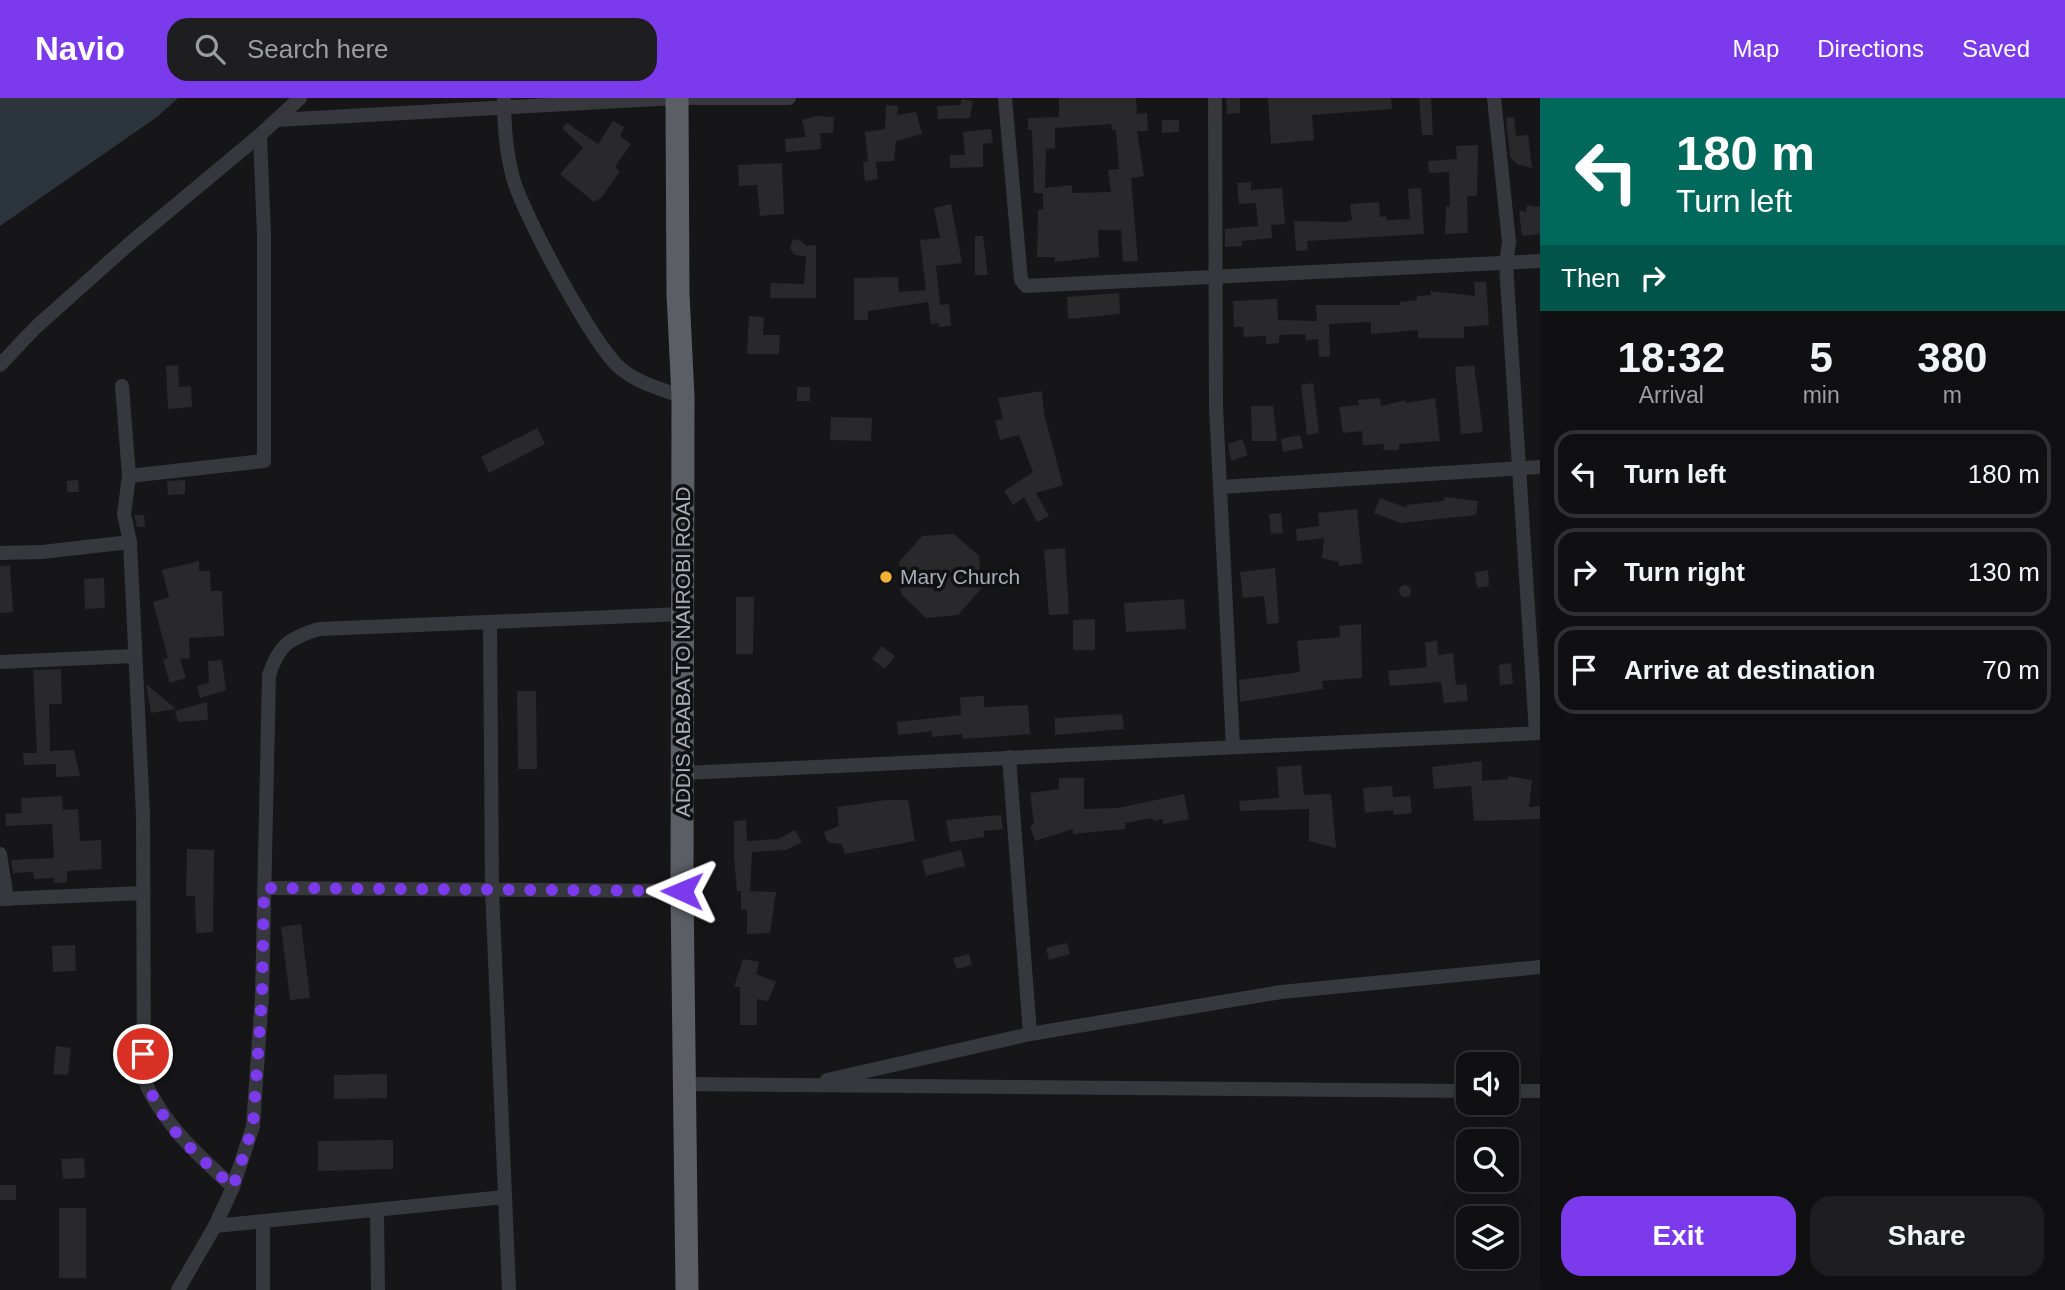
<!DOCTYPE html>
<html lang="en">
<head>
<meta charset="utf-8">
<style>
  :root { --surface:#101012; --page:#1e1e20; --text:#f1f3f6; --muted:#9c9d9f; --line:#303032; --accent:#7c3aed }
  body { margin:0; font-family:Arial,sans-serif; background:var(--page); color:var(--text); height:100vh; display:flex; flex-direction:column; font-size:26px; white-space:nowrap }
  * { box-sizing:border-box; margin:0 }
  p { font-size:23px; color:var(--muted) }
  .icon { flex:none; width:38px; height:38px; fill:none; stroke:currentColor; stroke-width:2; stroke-linecap:round; stroke-linejoin:round }
  .map { position:relative; flex:1; overflow:hidden }
  .drawer { display:flex; flex-direction:column; background:var(--surface); width:525px }
  .drawer>* { flex:none }
  .guide { background:#00695c; color:#fff; overflow:hidden }
  .tools { position:absolute; left:1456px; top:954px; display:grid; gap:14px }
  .tools a { display:grid; place-items:center; width:63px; height:63px; border-radius:14px; background:var(--surface); box-shadow:0 7px 28px #0002,0 0 0 2px var(--line); font-size:35px }
  .pin { position:absolute; display:grid; place-items:center; width:60px; height:60px; color:#fff; margin:-30px; border:4px solid #fff; border-radius:50%; box-shadow:0 2px 7px #0007 }
  .me { position:absolute; width:77px; margin:-38px; rotate:271deg; stroke-linejoin:round; filter:drop-shadow(0 0 5px #0008) }
  .turn { display:flex; align-items:center; gap:24px; height:147px; padding:0 21px; font-size:32px }
  .turn .icon { width:91px; height:91px; stroke-width:2.5 }
  .turn b { display:block; font-size:49px; line-height:60px }
  .then { display:flex; align-items:center; height:66px; padding:0 21px; background:#0003; gap:14px; font-size:26px }
  .eta { display:flex; justify-content:space-evenly; align-items:center; height:119px; text-align:center }
  .eta b { font-size:42px; font-weight:600; line-height:49px }
  .action { display:flex; gap:14px; margin-top:auto; padding:14px 21px }
  .action a { flex:1; height:80px; border-radius:21px; background:var(--accent); color:#fff; font-size:28px; font-weight:600; line-height:80px; text-align:center }
  .action a+a { background:var(--page); color:var(--text) }
  ul { padding:0; list-style:none }
  li { display:flex; align-items:center; gap:21px; height:88px; margin:0 14px 10px; padding:0 7px; border:4px solid var(--line); border-radius:21px }
  li div { flex:1 }
  li b { display:block; font-size:26px }
  li em { font-style:normal }
  header { display:flex; align-items:center; gap:42px; box-sizing:border-box; height:98px; padding:0 35px; background:var(--accent); color:#fff }
  header strong { font-size:33px }
  nav { display:flex; gap:38px; margin-inline-start:auto; font-size:24px }
  .search { width:490px; height:63px; background:var(--page); display:flex; align-items:center; gap:18px; box-sizing:border-box; padding:0 24px; border-radius:21px; color:var(--muted); font-size:26px }
  main { display:flex; flex:1; min-height:0 }
  .map>svg:first-child { display:block }
</style>
</head>
<body>
<header>
<strong>Navio</strong>
<div class="search"><svg class="icon" aria-label="search" viewBox="0 0 24 24"><circle cx="10" cy="10" r="6"/><path d="M15 15l6 6"/></svg>Search here</div>
<nav><a>Map</a><a>Directions</a><a>Saved</a></nav>
</header>
<main>
<div class="map">
<svg width="1540" height="1192" viewBox="0 0 1540 1192">
  <rect width="100%" height="100%" fill="#161618"/>
  <polygon fill="#2c353c" points="0,0 178,0 157,19 0,128"/>
  <g fill="#29292c" fill-rule="evenodd">
    <path d="M1059,0H1136L1137,16L1147,15L1148,33H1137L1144,78L1131,80L1138,163L1123,164L1121,132H1098L1099,159L1055,164V159H1037L1038,112L1043,111V95H1034L1032,32H1028V20L1059,19ZM1111,26L1112,32H1116L1119,71L1108,72L1111,94L1072,95V87L1045,90L1046,51L1055,50V30Z"/>
    <polygon points="1226,0 1240,0 1240,15 1227,16"/>
    <polygon points="1268,0 1391,0 1392,11 1312,17 1314,42 1271,46"/>
    <polygon points="1419,0 1431,0 1433,37 1422,37"/>
    <polygon points="962,1 973,3 970,20 938,21 937,8 960,7"/>
    <polygon points="886,7 898,8 897,17 916,14 922,36 896,43 894,63 876,64 878,81 865,83 863,64 868,64 865,34 885,31"/>
    <polygon points="816,18 834,19 833,35 820,35 821,51 786,54 785,41 806,39 802,22"/>
    <polygon points="1514,19 1516,38 1528,37 1532,70 1517,66 1510,59 1506,20"/>
    <polygon points="1162,22 1179,22 1179,34 1162,35"/>
    <polygon points="613,23 624,29 620,38 631,46 615,69 620,73 602,99 594,104 560,76 583,50 562,30 567,25 598,46"/>
    <polygon points="991,31 993,45 983,46 983,69 950,70 950,57 965,57 963,34"/>
    <polygon points="1478,47 1477,98 1467,98 1468,135 1445,136 1446,108 1450,109 1449,74 1429,75 1428,63 1457,61 1456,48"/>
    <polygon points="782,65 784,116 760,118 757,87 739,88 738,67"/>
    <polygon points="1251,84 1251,92 1282,90 1285,126 1271,127 1272,140 1242,143 1242,148 1225,149 1225,131 1258,128 1256,105 1239,106 1237,85"/>
    <polygon points="1421,90 1424,136 1307,143 1308,152 1296,153 1294,123 1345,124 1352,122 1350,106 1379,104 1380,119 1386,118 1387,122 1410,121 1408,91"/>
    <polygon points="951,106 962,165 936,168 940,207 949,206 951,228 939,229 939,225 931,226 928,204 868,213 868,222 854,222 854,180 898,179 899,194 926,192 920,142 940,140 934,110"/>
    <polygon points="1527,107 1540,109 1540,136 1522,138 1519,112 1526,114"/>
    <polygon points="975,138 983,138 988,177 975,177"/>
    <polygon points="798,141 807,148 816,147 816,200 770,200 771,185 804,186 806,158 795,157 790,150 792,143"/>
    <polygon points="1474,184 1486,184 1489,227 1464,229 1464,240 1418,240 1418,232 1371,236 1371,224 1329,226 1330,258 1319,259 1318,241 1306,242 1305,236 1279,237 1279,245 1266,246 1266,238 1244,239 1243,229 1234,229 1233,203 1277,201 1278,222 1317,223 1316,207 1400,207 1400,204 1417,202 1417,198 1431,197 1430,193 1475,198"/>
    <polygon points="1119,195 1120,216 1068,221 1067,199"/>
    <polygon points="749,218 764,219 763,237 780,237 779,256 747,256"/>
    <polygon points="178,267 179,289 191,288 192,309 168,311 166,268"/>
    <polygon points="1474,267 1483,334 1461,336 1455,269"/>
    <polygon points="1313,285 1319,335 1307,337 1301,287"/>
    <rect x="797" y="289" width="13" height="14"/>
    <polygon points="1042,293 1044,316 1063,387 1036,395 1049,418 1037,424 1024,399 1013,407 1004,393 1033,374 1019,337 1000,342 995,323 1003,321 998,300"/>
    <polygon points="1380,300 1381,308 1406,302 1406,305 1435,300 1440,343 1399,346 1399,352 1383,352 1384,346 1363,347 1362,333 1343,335 1339,309 1359,307 1358,302"/>
    <polygon points="1251,308 1273,308 1277,343 1252,343"/>
    <polygon points="831,319 872,320 871,343 830,342"/>
    <polygon points="537,330 545,346 489,375 481,359"/>
    <polygon points="1300,337 1303,350 1283,354 1281,341"/>
    <polygon points="1242,341 1248,357 1231,363 1228,346"/>
    <polygon points="78,382 79,394 67,394 67,383"/>
    <polygon points="185,382 185,396 168,397 167,383"/>
    <polygon points="1445,399 1478,403 1476,417 1401,425 1374,415 1380,400 1407,410 1406,407 1443,403"/>
    <polygon points="1357,411 1362,465 1339,468 1339,464 1322,460 1324,440 1297,443 1296,431 1319,428 1318,415"/>
    <polygon points="1281,415 1283,435 1271,436 1269,416"/>
    <polygon points="134,417 144,417 145,429 137,429"/>
    <polygon points="954,436 979,458 981,491 958,517 926,520 901,496 899,464 922,438"/>
    <polygon points="1065,450 1069,516 1049,517 1044,452"/>
    <polygon points="199,463 199,473 210,473 211,493 222,493 224,538 189,540 190,560 180,561 186,580 170,585 163,562 168,560 153,504 169,499 162,472"/>
    <polygon points="10,467 13,514 0,515 0,468"/>
    <polygon points="1275,470 1279,525 1267,526 1264,498 1243,500 1240,474"/>
    <polygon points="1488,472 1489,488 1477,490 1475,474"/>
    <polygon points="104,480 105,510 85,511 84,481"/>
    <circle cx="1405" cy="493" r="6"/>
    <polygon points="736,499 754,499 753,556 736,556"/>
    <polygon points="1184,501 1186,531 1126,534 1124,505"/>
    <polygon points="1095,521 1095,552 1073,552 1073,522"/>
    <polygon points="1361,526 1362,580 1322,583 1323,591 1240,604 1239,582 1300,574 1297,543 1340,539 1339,528"/>
    <polygon points="1437,543 1438,557 1453,555 1456,587 1466,586 1468,603 1444,605 1441,584 1390,588 1388,573 1427,569 1425,544"/>
    <polygon points="882,548 895,558 885,571 872,561"/>
    <polygon points="222,562 226,592 200,600 197,588 209,585 208,563"/>
    <polygon points="1511,565 1513,586 1500,587 1499,567"/>
    <polygon points="61,571 62,606 49,606 50,653 74,652 80,678 56,679 56,666 24,667 23,655 37,655 33,572"/>
    <polygon points="146,586 176,611 151,615"/>
    <polygon points="517,593 536,593 537,671 518,671"/>
    <polygon points="984,598 984,609 1028,607 1030,636 963,641 962,636 932,639 932,633 898,637 897,624 961,617 960,599"/>
    <polygon points="207,604 208,622 178,624 175,613"/>
    <polygon points="1122,616 1124,631 1055,637 1055,620"/>
    <polygon points="1482,663 1482,683 1508,681 1508,678 1532,682 1529,709 1540,708 1540,721 1474,723 1471,688 1434,691 1432,669"/>
    <polygon points="1301,667 1304,697 1331,696 1336,750 1309,743 1309,711 1240,713 1239,703 1279,700 1277,669"/>
    <polygon points="1059,680 1084,680 1084,711 1118,710 1184,696 1189,721 1163,726 1163,721 1153,723 1153,720 1125,725 1125,731 1073,736 1073,731 1035,743 1030,728 1034,726 1030,695 1059,691"/>
    <polygon points="1392,688 1393,699 1410,698 1412,715 1394,717 1393,712 1365,715 1363,690"/>
    <polygon points="62,698 63,712 78,711 80,743 101,742 102,771 67,773 67,784 54,785 54,780 34,781 33,774 13,775 11,762 54,760 52,726 6,728 5,716 22,715 21,700"/>
    <polygon points="886,702 908,702 915,743 845,756 842,746 830,745 826,741 824,734 839,728 837,709"/>
    <polygon points="1001,717 1003,731 984,733 984,739 950,744 946,722"/>
    <polygon points="746,722 747,743 778,741 795,732 802,744 786,752 752,754 750,793 746,793 776,794 770,835 747,836 747,812 741,812 741,793 737,793 734,759 734,723"/>
    <polygon points="187,751 214,752 213,834 196,835 195,798 186,798"/>
    <polygon points="961,752 965,768 926,778 922,762"/>
    <polygon points="301,826 310,900 290,902 281,829"/>
    <polygon points="1067,845 1070,856 1049,862 1046,850"/>
    <polygon points="75,847 76,873 53,874 52,848"/>
    <polygon points="969,856 972,867 957,871 953,860"/>
    <polygon points="743,861 759,864 756,876 776,884 768,903 757,901 757,927 740,927 740,889 734,889"/>
    <polygon points="56,948 71,950 68,977 53,976"/>
    <polygon points="387,976 387,1000 334,1001 334,977"/>
    <polygon points="393,1042 393,1071 318,1073 318,1043"/>
    <polygon points="84,1060 85,1080 63,1081 61,1061"/>
    <rect x="0" y="1087" width="16" height="15"/>
    <rect x="59" y="1110" width="27" height="70"/>
  </g>
  <g fill="none" stroke-linecap="round" stroke-linejoin="round">
    <g stroke="#37383d" stroke-width="14">
      <path d="M504,0C504,27 506,54 513,80C523,116 593,247 620,270C637,285 662,291 683,299"/>
      <polyline points="678,0 789,0"/>
      <polyline points="1005,0 1021,182 1026,188 1540,163"/>
      <polyline points="1215,0 1216,309 1233,649"/>
      <polyline points="1494,0 1509,144 1506,166 1536,635"/>
      <polyline points="276,22 676,0"/>
      <polyline points="0,267 36,229 128,147 260,37 300,0"/>
      <path d="M122,288L129,378L124,416L130,444L143,717L144,982C164,1027 197,1056 233,1089"/>
      <polyline points="129,378 264,363 264,137 260,37"/>
      <polyline points="1221,389 1540,369"/>
      <polyline points="0,455 42,454 130,444"/>
      <polyline points="490,524 492,791 509,1192"/>
      <polyline points="0,564 134,558"/>
      <polyline points="1009,659 1030,936"/>
      <polyline points="685,675 1540,635"/>
      <polyline points="0,756 7,801"/>
      <polyline points="264,790 682,793"/>
      <polyline points="0,801 143,795"/>
      <polyline points="827,982 1030,936 1281,894 1540,869"/>
      <polyline points="683,986 1468,993"/>
      <polyline points="1507,993 1540,993"/>
      <polyline points="377,1112 378,1192"/>
      <polyline points="215,1128 504,1099"/>
      <path d="M178,1192L215,1128L233,1089L253,1028L262,897L269,577C279,547 289,540 319,531L683,516"/>
      <polyline points="263,1192 263,1124"/>
    </g>
    <polyline stroke="#5b5e65" stroke-width="23" points="677,0 678,196 683,299 682,793 687,1192"/>
  </g>
  <g fill="none" stroke-linecap="round" stroke-linejoin="round">
    <path stroke="#7c3aed" stroke-width="12" stroke-dasharray="0 21.6" d="M143,956C146,1017 191,1051 233,1089L253,1028L262,897L264,790L682,793"/>
  </g>
  <circle fill="#f2b134" stroke="#111113" stroke-width="2.5" cx="886" cy="479" r="7"/>
  <g text-anchor="middle" stroke-width="7" stroke-linejoin="round" paint-order="stroke">
    <g font-size="21" fill="#a8adb8" stroke="#111113" text-anchor="start">
      <text x="900" y="486">Mary Church</text>
    </g>
    <g font-size="21" fill="#a8adb8" stroke="#111113">
      <text transform="translate(683 554) rotate(-90)" y="7">ADDIS ABABA TO NAIROBI ROAD</text>
    </g>
  </g>
</svg>
<div class="tools">
<a><svg class="icon" aria-label="sound" viewBox="0 0 24 24"><path d="M4 9h4l5-4v14l-5-4H4zM17 9q2 3 0 6"/></svg></a>
<a><svg class="icon" aria-label="search" viewBox="0 0 24 24"><circle cx="10" cy="10" r="6"/><path d="M15 15l6 6"/></svg></a>
<a><svg class="icon" aria-label="layers" viewBox="0 0 24 24"><path d="M12 4l9 5-9 5-9-5zM3 14l9 5 9-5"/></svg></a>
</div>
<div class="pin" style="left:143px;top:956px;background:#d93025"><svg class="icon" aria-label="arrive" viewBox="0 0 24 24"><path d="M6 21V4h12l-3 4 3 4H6"/></svg></div>
<svg class="me" style="left:682px;top:793px" viewBox="-20 -20 40 40"><path d="M0-17L14 15 0 8-14 15z" fill="#7c3aed" stroke="#fff" stroke-width="4"/></svg>
</div>
<section class="drawer">
<div class="guide">
<div class="turn"><svg class="icon" aria-label="left" viewBox="0 0 24 24"><path d="M17 20v-9H6M10 6l-5 5 5 5"/></svg><div><b>180 m</b>Turn left</div></div>
<div class="then">Then<svg class="icon" aria-label="right" viewBox="0 0 24 24"><path d="M7 20v-9h11M14 6l5 5-5 5"/></svg></div>
</div>
<div class="eta">
<div><b>18:32</b><p>Arrival</p></div>
<div><b>5</b><p>min</p></div>
<div><b>380</b><p>m</p></div>
</div>
<ul>
<li><svg class="icon" aria-label="left" viewBox="0 0 24 24"><path d="M17 20v-9H6M10 6l-5 5 5 5"/></svg><div><b>Turn left</b></div><em>180 m</em></li>
<li><svg class="icon" aria-label="right" viewBox="0 0 24 24"><path d="M7 20v-9h11M14 6l5 5-5 5"/></svg><div><b>Turn right</b></div><em>130 m</em></li>
<li><svg class="icon" aria-label="arrive" viewBox="0 0 24 24"><path d="M6 21V4h12l-3 4 3 4H6"/></svg><div><b>Arrive at destination</b></div><em>70 m</em></li>
</ul>
<div class="action"><a>Exit</a><a>Share</a></div>
</section>
</main>
</body>
</html>
